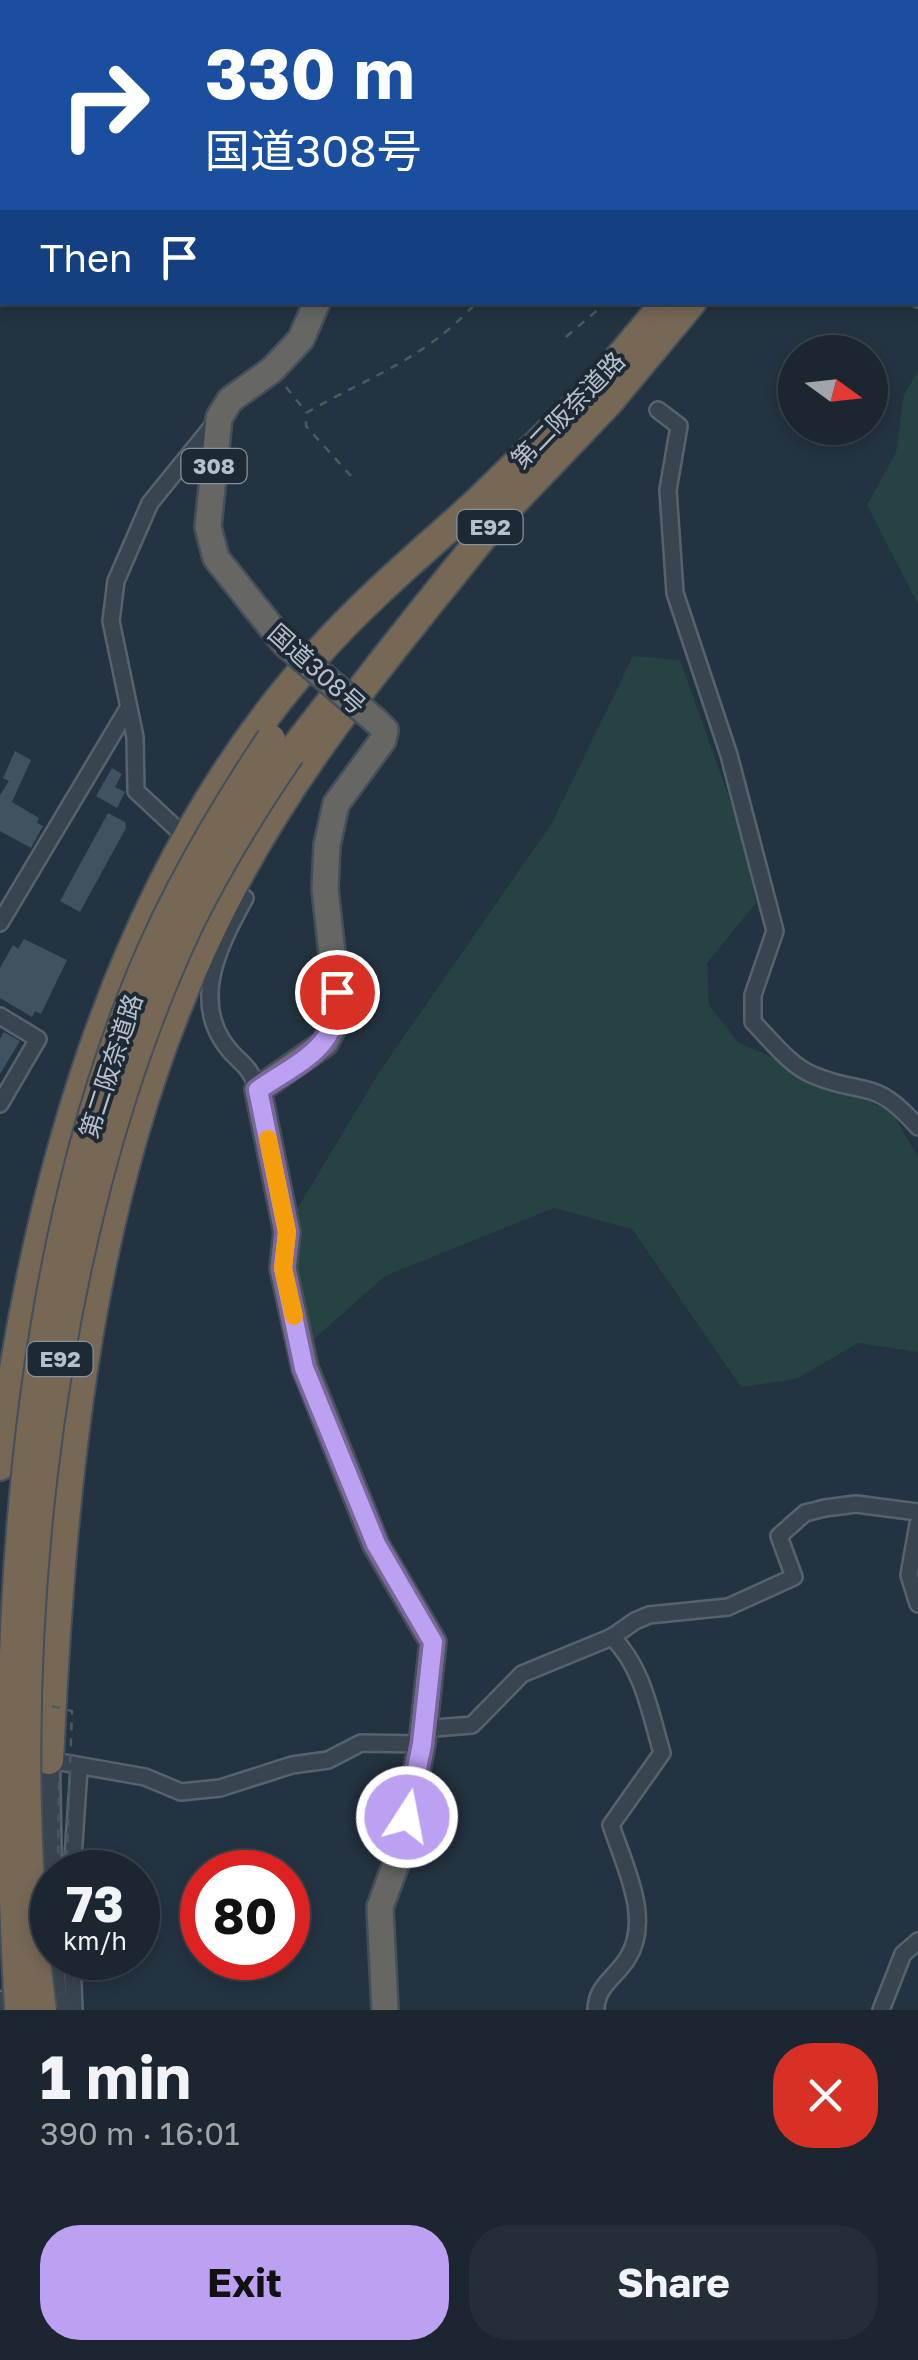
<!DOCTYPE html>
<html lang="en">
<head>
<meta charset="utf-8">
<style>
  :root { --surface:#1b2631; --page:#242e39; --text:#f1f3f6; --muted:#a0a5ab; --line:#39434d; --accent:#bca0f2 }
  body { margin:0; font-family:"Golos Text","Noto Sans JP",sans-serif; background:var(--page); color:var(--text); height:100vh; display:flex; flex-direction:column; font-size:38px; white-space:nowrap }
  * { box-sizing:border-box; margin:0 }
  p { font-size:32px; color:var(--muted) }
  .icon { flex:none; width:55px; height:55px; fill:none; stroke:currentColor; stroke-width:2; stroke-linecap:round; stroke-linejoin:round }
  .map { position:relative; height:2010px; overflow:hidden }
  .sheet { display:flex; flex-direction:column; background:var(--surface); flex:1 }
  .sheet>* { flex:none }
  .banner { position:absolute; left:0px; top:0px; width:920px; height:305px; box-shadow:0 5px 15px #0003,0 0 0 2px var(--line); background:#1a4fa0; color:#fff; overflow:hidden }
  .needle { width:65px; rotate:105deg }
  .buttons { position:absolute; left:778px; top:335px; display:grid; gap:20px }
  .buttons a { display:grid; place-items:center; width:110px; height:110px; border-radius:50%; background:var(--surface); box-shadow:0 5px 15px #0003,0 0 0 2px var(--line); font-size:50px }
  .speed { position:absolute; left:30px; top:1850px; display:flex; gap:20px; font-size:50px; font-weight:700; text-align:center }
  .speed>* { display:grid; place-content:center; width:130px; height:130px; border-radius:50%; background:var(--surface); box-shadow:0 5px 15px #0003,0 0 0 2px var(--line); line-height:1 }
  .speed small { font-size:25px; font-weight:400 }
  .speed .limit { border:15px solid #d22; background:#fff; color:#111 }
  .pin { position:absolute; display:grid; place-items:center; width:85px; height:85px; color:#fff; margin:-42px; border:5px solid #fff; border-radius:50%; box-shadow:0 2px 10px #0007 }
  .me { position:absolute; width:110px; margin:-55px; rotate:11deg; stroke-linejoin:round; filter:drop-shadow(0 0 8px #0008) }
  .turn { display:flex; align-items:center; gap:35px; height:210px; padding:0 40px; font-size:45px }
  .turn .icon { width:130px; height:130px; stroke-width:2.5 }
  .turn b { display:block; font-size:70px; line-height:85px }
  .then { display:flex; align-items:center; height:95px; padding:0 40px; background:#0003; gap:20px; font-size:38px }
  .round { display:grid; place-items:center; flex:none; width:105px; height:105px; border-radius:40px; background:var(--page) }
  .headline { display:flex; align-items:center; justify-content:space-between; height:170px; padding:0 40px }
  h1 { font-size:60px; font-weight:700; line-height:75px }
  .action { display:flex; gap:20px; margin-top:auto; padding:20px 40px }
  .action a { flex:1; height:115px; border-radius:40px; background:var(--accent); color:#111; font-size:40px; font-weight:700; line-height:115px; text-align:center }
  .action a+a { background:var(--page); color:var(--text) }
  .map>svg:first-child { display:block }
</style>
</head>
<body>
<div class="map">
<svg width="918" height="2010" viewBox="0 0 918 2010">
  <rect width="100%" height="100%" fill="#243341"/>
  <g fill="#264242">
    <polygon points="918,371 918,604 867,505 896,453 904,395"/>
    <polygon points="633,656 680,660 742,834 756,903 707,963 709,1005 738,1042 892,1112 918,1157 918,1352 858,1343 796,1379 741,1387 632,1229 554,1208 385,1276 296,1355 273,1294 273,1249 380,1071 552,823"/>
  </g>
  <g fill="#405260">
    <polygon points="15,751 31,760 12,802 39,818 37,823 43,826 31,848 0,831 0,795 9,781 3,778"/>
    <polygon points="112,768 122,774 115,787 125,792 117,808 96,796"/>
    <polygon points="108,813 125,822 126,828 80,912 60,901"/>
    <polygon points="24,939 67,960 41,1014 35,1011 32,1017 0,998 0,968 13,945 18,949"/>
    <polygon points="4,1032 20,1041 0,1074 0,1039"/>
  </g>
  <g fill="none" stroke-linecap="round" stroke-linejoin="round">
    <g stroke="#56636e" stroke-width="12">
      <polyline id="service" points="517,2 519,0"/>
    </g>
    <g stroke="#56636e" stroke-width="20">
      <g id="minor">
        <polyline points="641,0 644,2"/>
        <polyline points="66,2 68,0"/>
        <polyline points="918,298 918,299"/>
        <path d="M658,410L679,426L668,490L675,593L729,755L775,931L753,995V1022C771,1040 789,1065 813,1075C865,1097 873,1076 918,1127"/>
        <polyline points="179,831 136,791 135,737 111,621 116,581 150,503 215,423"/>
        <path d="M245,898C222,939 193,994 222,1040C236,1063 248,1060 258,1090"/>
        <polyline points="0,923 127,710"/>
        <polyline points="0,1016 38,1039 0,1104"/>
        <polyline points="918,1524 909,1575 918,1604"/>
        <polyline points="422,1729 472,1725 522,1674 612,1637 635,1621 649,1615 728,1607 794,1577 779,1536 805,1513 825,1508 856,1504 918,1512"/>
        <polyline points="49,1760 145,1777 181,1792 220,1788 292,1765 328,1760 361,1743 422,1744"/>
        <polyline points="72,1872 79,1769"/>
        <polyline points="72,1958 74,2010"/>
        <path d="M596,2010C596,1986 616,1977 627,1959C653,1920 624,1865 611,1825L662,1753C650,1712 643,1668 612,1637"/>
        <polyline points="881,2010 903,1954 918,1941"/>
      </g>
    </g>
    <g stroke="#56636e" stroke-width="25">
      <g id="tertiary">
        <polyline points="35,1756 49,1760 52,1953"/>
        <polyline points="53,1958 57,2010"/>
        <polyline points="0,2002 1,2010"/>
      </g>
    </g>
    <g stroke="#43505b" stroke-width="30">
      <g id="trunk">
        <polyline points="269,0 269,2"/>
        <polyline points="284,643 216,558 208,527 219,418 230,400 272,370 301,339 317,302"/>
        <polyline points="377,722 385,730 383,740 336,804 327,845 325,889 339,1017 325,1043 258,1090 287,1232 283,1268 305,1368 376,1545 433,1642 422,1744 400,1853 380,1907 385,2010"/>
      </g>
    </g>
    <g stroke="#43505b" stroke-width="32">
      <g id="motorway">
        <polyline points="837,2 838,0"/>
        <polyline points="858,2 859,0"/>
        <polyline points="461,518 591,391 666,302"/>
        <polyline points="482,535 608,403 692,302"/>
        <polyline points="290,754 332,700"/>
        <path d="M0,1466C36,1179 120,872 318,653C365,600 420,554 472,507"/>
        <path d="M49,1760C63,1462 90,1155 233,886C302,754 400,640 493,524"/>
      </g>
    </g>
    <g stroke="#445e5f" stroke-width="2.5" stroke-dasharray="8 8" stroke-linecap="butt">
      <polyline points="497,0 502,2"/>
      <polyline points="566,337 607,302"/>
      <polyline points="286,387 306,412"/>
      <path d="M351,476L306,426V413C372,375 424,360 477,302"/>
    </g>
    <use href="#service" stroke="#384551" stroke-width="8"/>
    <use href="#minor" stroke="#384551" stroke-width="15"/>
    <use href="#tertiary" stroke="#384551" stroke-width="20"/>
    <use href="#trunk" stroke="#666663" stroke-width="25"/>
    <use href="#motorway" stroke="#776755" stroke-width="28"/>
    <g stroke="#43505b" stroke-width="30" stroke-linecap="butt">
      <polyline id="trunk-bridge" points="284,643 377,722"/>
    </g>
    <g stroke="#43505b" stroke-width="32" stroke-linecap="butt">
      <g id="motorway-bridge">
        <path d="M19,2010C0,1683 13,1307 132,998C167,906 216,821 271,739"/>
        <path d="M42,2010C0,1687 42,1264 171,964C202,890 245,820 290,754"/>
      </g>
    </g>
    <polyline stroke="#445e5f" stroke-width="2.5" stroke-dasharray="8 8" stroke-linecap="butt" points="52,1706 72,1711 67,1855 58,1856 59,1777"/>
    <use href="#trunk-bridge" stroke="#666663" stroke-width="25"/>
    <use href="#motorway-bridge" stroke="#776755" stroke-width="28"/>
  </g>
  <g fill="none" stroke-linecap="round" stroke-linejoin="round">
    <g stroke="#7a689d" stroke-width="25">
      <path id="route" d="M337,992C342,1047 298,1062 258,1090L287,1232L283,1268L304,1368L376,1544L433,1642L422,1744L407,1817"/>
    </g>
    <use href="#route" stroke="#bca0f2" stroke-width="18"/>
    <polyline stroke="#f59e0b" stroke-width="18" points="268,1139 287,1232 283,1268 294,1316"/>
  </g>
  <g text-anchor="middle" stroke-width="8" stroke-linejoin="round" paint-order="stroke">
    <g fill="#1d2a36" stroke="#87939e" stroke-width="2.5">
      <rect x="181.5" y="449" width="65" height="34" rx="8"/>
      <rect x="457.5" y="510" width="65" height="34" rx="8"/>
      <rect x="27.5" y="1342" width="65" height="34" rx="8"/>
    </g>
    <g font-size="22" font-weight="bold" fill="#b5c0cb">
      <text x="214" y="474">308</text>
      <text x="490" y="535">E92</text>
      <text x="60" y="1367">E92</text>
    </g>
    <g font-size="25" fill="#b5c0cb" stroke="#1d2a36">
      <text transform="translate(568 410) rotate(-46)" y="9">第二阪奈道路</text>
      <text transform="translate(317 669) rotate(42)" y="9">国道308号</text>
      <text transform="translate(111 1066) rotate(-72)" y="9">第二阪奈道路</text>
    </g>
  </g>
</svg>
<div class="buttons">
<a><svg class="needle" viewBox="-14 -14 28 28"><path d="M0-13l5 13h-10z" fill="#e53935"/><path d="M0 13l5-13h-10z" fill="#a0a5ab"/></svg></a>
</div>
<div class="speed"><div>73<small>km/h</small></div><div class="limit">80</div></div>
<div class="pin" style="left:337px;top:992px;background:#d93025"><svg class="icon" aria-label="arrive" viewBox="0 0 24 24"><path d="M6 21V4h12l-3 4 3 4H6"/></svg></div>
<svg class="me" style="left:407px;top:1817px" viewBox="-20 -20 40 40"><circle r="17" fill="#bca0f2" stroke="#fff" stroke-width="3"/><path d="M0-11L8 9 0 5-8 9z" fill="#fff"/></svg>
<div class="banner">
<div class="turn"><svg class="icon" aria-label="right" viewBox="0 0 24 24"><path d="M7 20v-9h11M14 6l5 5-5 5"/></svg><div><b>330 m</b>国道308号</div></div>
<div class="then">Then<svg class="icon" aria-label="arrive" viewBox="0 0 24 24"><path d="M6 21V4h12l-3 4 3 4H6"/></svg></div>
</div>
</div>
<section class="sheet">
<div class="headline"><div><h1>1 min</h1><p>390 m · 16:01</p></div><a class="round" style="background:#d93025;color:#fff"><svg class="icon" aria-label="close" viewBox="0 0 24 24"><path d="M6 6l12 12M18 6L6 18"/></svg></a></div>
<div class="action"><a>Exit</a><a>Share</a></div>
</section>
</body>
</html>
